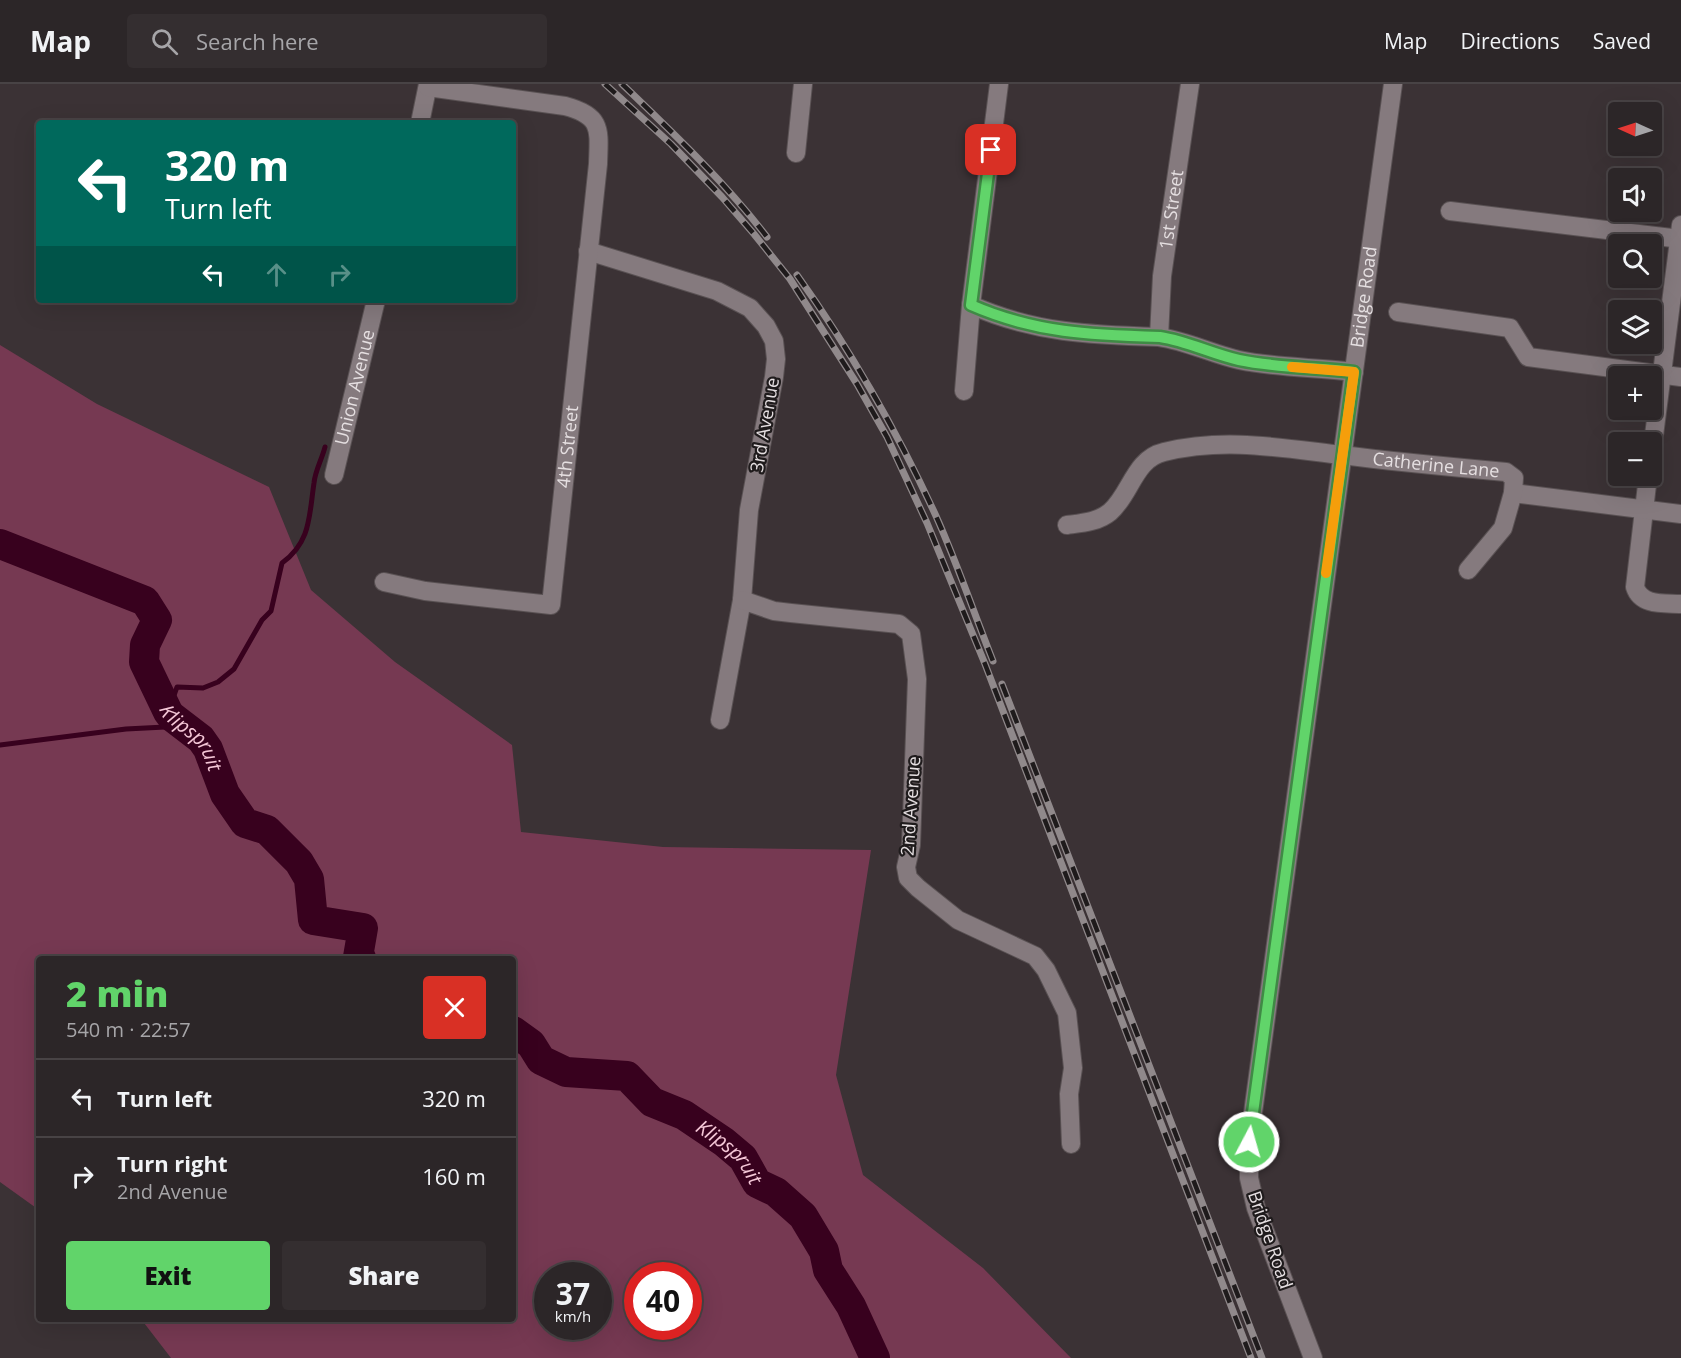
<!DOCTYPE html>
<html lang="en">
<head>
<meta charset="utf-8">
<style>
  :root { --surface:#2c2628; --page:#342e30; --text:#f1f3f6; --muted:#a6a5a8; --line:#484345; --accent:#61d46a }
  body { margin:0; font-family:"Open Sans",sans-serif; background:var(--page); color:var(--text); height:100vh; display:flex; flex-direction:column; font-size:22px; white-space:nowrap }
  * { box-sizing:border-box; margin:0 }
  p { font-size:20px; color:var(--muted) }
  .icon { flex:none; width:33px; height:33px; fill:none; stroke:currentColor; stroke-width:2; stroke-linecap:round; stroke-linejoin:round }
  .map { position:relative; flex:1; overflow:hidden }
  .sheet { position:absolute; left:36px; top:872px; width:480px; height:366px; display:flex; flex-direction:column; background:var(--surface); border-radius:6px; box-shadow:0 6px 24px #0002,0 0 0 2px var(--line) }
  .sheet>* { flex:none }
  .hud { position:absolute; left:36px; top:36px; width:480px; height:183px; border-radius:6px; box-shadow:0 6px 24px #0002,0 0 0 2px var(--line); background:#00695c; color:#fff; overflow:hidden }
  .needle { width:39px; rotate:273deg }
  .buttons { position:absolute; left:1608px; top:18px; display:grid; gap:12px }
  .buttons a { display:grid; place-items:center; width:54px; height:54px; border-radius:6px; background:var(--surface); box-shadow:0 6px 24px #0002,0 0 0 2px var(--line); font-size:30px }
  .speed { position:absolute; left:534px; top:1178px; display:flex; gap:12px; font-size:30px; font-weight:700; text-align:center }
  .speed>* { display:grid; place-content:center; width:78px; height:78px; border-radius:50%; background:var(--surface); box-shadow:0 6px 24px #0002,0 0 0 2px var(--line); line-height:1 }
  .speed small { font-size:15px; font-weight:400 }
  .speed .limit { border:9px solid #d22; background:#fff; color:#111 }
  .pin { position:absolute; display:grid; place-items:center; width:51px; height:51px; color:#fff; margin:-26px; border-radius:12px; box-shadow:0 3px 9px #0006 }
  .me { position:absolute; width:66px; margin:-33px; rotate:6deg; stroke-linejoin:round; filter:drop-shadow(0 0 4px #0008) }
  .turn { display:flex; align-items:center; gap:21px; height:126px; padding:0 30px; font-size:27px }
  .turn .icon { width:78px; height:78px; stroke-width:2.5 }
  .turn b { display:block; font-size:42px; line-height:51px }
  .lanes { display:flex; align-items:center; height:57px; padding:0 30px; background:#0003; justify-content:center; gap:30px; direction:ltr }
  .lanes .off { opacity:.35 }
  .round { display:grid; place-items:center; flex:none; width:63px; height:63px; border-radius:6px; background:var(--page) }
  .overview { display:flex; align-items:center; justify-content:space-between; height:102px; padding:0 30px }
  h1 { font-size:36px; font-weight:800; line-height:45px; color:var(--accent) }
  .primary-button { display:flex; gap:12px; margin-top:auto; padding:12px 30px }
  .primary-button a { flex:1; height:69px; border-radius:6px; background:var(--accent); color:#111; font-size:24px; font-weight:800; line-height:69px; text-align:center }
  .primary-button a+a { background:var(--page); color:var(--text) }
  ul { padding:0; list-style:none }
  li { display:flex; align-items:center; gap:18px; height:78px; padding:0 30px; border-top:2px solid var(--line) }
  li div { flex:1 }
  li b { display:block; font-size:22px }
  li em { font-style:normal }
  header { display:flex; align-items:center; gap:36px; box-sizing:border-box; height:84px; padding:0 30px; background:var(--surface); border-bottom:2px solid var(--line) }
  header strong { font-size:28px }
  nav { display:flex; gap:33px; margin-inline-start:auto; font-size:21px }
  .search { width:420px; height:54px; background:var(--page); display:flex; align-items:center; gap:15px; box-sizing:border-box; padding:0 21px; border-radius:6px; color:var(--muted); font-size:22px }
  .map>svg:first-child { display:block }
</style>
</head>
<body>
<header>
<strong>Map</strong>
<div class="search"><svg class="icon" aria-label="search" viewBox="0 0 24 24"><circle cx="10" cy="10" r="6"/><path d="M15 15l6 6"/></svg>Search here</div>
<nav><a>Map</a><a>Directions</a><a>Saved</a></nav>
</header>
<div class="map">
<svg width="1681" height="1274" viewBox="0 0 1681 1274">
  <rect width="100%" height="100%" fill="#3b3235"/>
  <path fill="#763952" fill-rule="evenodd" d="M0,261L97,320L269,403L311,506L395,578L512,661L521,748L663,763L871,766L836,991L863,1091L983,1184L1071,1274H171L141,1235L513,1234V874H39V1126L0,1098ZM548,1191H598V1242H548ZM638,1191H688V1242H638Z"/>
  <g fill="none" stroke-linecap="round" stroke-linejoin="round">
    <g stroke="#38011e" stroke-width="5">
      <path d="M168,628L177,603L203,604L218,598L234,585L262,536L271,527L282,479C311,458 309,432 314,399C315,387 322,375 325,363"/>
      <polyline points="0,661 126,645 185,642"/>
    </g>
    <g stroke="#38011e" stroke-width="30">
      <path id="s1" d="M0,460L145,517L157,536L145,561L144,578L168,628L171,632L201,655L208,665L225,710L245,739L267,746L299,778L309,795L313,836L363,844L358,873L361,874"/>
      <path id="s2" d="M513,947L531,960L541,976L566,988L627,992L652,1018L684,1031L724,1058L743,1074L757,1099L776,1108L803,1132L824,1167L828,1186L851,1222L875,1274"/>
    </g>
    <g stroke="#595153" stroke-width="20">
      <g id="minor">
        <polyline points="420,39 428,0"/>
        <polyline points="796,69 803,0"/>
        <polyline points="1450,127 1681,155"/>
        <polyline points="588,167 717,207 750,224 766,242 774,257 776,275 774,293 749,426 742,516 720,636"/>
        <path d="M971,221C1034,249 1091,251 1159,253C1187,257 1212,270 1239,276C1277,284 1315,283 1354,288"/>
        <polyline points="1398,228 1510,244 1528,273 1681,293"/>
        <path id="s3" d="M1159,253L1162,192L1190,0"/>
        <polyline points="964,307 971,221 999,0"/>
        <polyline points="1652,367 1681,141"/>
        <path id="s4" d="M334,391L376,216"/>
        <path d="M1648,392L1635,503C1641,522 1664,519 1680,520"/>
        <polyline points="1513,409 1681,430"/>
        <path id="s5" d="M1067,441C1082,439 1098,438 1110,428C1131,410 1134,375 1164,368C1225,353 1281,364 1342,371C1396,378 1451,383 1506,388L1514,394L1513,409L1503,444L1468,486"/>
        <path id="s6" d="M384,498L425,507L551,521L598,80C599,46 603,32 565,22L428,3"/>
        <polyline points="742,516 774,527 791,529 899,540 911,550 917,595 911,761 906,783 908,794 918,804 958,836 1035,872 1046,886 1067,929 1073,984 1069,1010 1071,1060"/>
        <path id="s7" d="M1313,1274L1256,1124L1249,1094V1058L1393,0"/>
      </g>
    </g>
    <use href="#minor" stroke="#857a7e" stroke-width="18"/>
    <g stroke="#90898b" stroke-width="7">
      <g id="rail">
        <polyline points="605,0 671,60 722,113 754,150 790,195 857,300 887,353 927,439 985,580 1251,1274"/>
        <path d="M622,0C673,49 724,97 767,153"/>
        <path d="M797,191C851,267 897,347 936,432C957,479 974,529 993,577"/>
        <polyline points="1002,600 1262,1274"/>
      </g>
    </g>
    <use href="#rail" stroke="#1f1b1c" stroke-width="4.5" stroke-dasharray="14" stroke-linecap="butt"/>
  </g>
  <g fill="none" stroke-linecap="round" stroke-linejoin="round">
    <g stroke="#3f8a45" stroke-width="15">
      <path id="route" d="M991,66L971,221C1035,249 1091,251 1160,253C1187,257 1212,270 1239,276C1277,284 1315,283 1354,288L1249,1058"/>
    </g>
    <use href="#route" stroke="#61d46a" stroke-width="10"/>
    <polyline stroke="#f59e0b" stroke-width="10" points="1292,283 1354,288 1326,489"/>
  </g>
  <g text-anchor="middle" stroke-width="4.5" stroke-linejoin="round" paint-order="stroke">
    <g font-size="18" fill="#e5dfe1" stroke="#1f1b1c">
      <text dy="6" stroke="none"><textPath href="#s3" startOffset="128">1st Street</textPath></text>
      <text dy="6" stroke="none"><textPath href="#s7" startOffset="1080">Bridge Road</textPath></text>
      <text dy="6" stroke="none"><textPath href="#s4" startOffset="90">Union Avenue</textPath></text>
      <text transform="translate(765 341) rotate(-80)" y="6">3rd Avenue</text>
      <text dy="6" stroke="none"><textPath href="#s6" startOffset="328">4th Street</textPath></text>
      <text dy="6" stroke="none"><textPath href="#s5" startOffset="402">Catherine Lane</textPath></text>
      <text transform="translate(911 722) rotate(-86)" y="6">2nd Avenue</text>
      <text transform="translate(1270 1156) rotate(71)" y="6">Bridge Road</text>
    </g>
    <g font-size="20" font-style="italic" fill="#f5c7d7" stroke="#1f1b1c">
      <text dy="7" stroke="none"><textPath href="#s1" startOffset="314">Klipspruit</textPath></text>
      <text dy="7" stroke="none"><textPath href="#s2" startOffset="260">Klipspruit</textPath></text>
    </g>
  </g>
</svg>
<div class="buttons">
<a><svg class="needle" viewBox="-14 -14 28 28"><path d="M0-13l5 13h-10z" fill="#e53935"/><path d="M0 13l5-13h-10z" fill="#a6a5a8"/></svg></a>
<a><svg class="icon" aria-label="sound" viewBox="0 0 24 24"><path d="M4 9h4l5-4v14l-5-4H4zM17 9q2 3 0 6"/></svg></a>
<a><svg class="icon" aria-label="search" viewBox="0 0 24 24"><circle cx="10" cy="10" r="6"/><path d="M15 15l6 6"/></svg></a>
<a><svg class="icon" aria-label="layers" viewBox="0 0 24 24"><path d="M12 4l9 5-9 5-9-5zM3 14l9 5 9-5"/></svg></a>
<a>+</a>
<a>−</a>
</div>
<div class="speed"><div>37<small>km/h</small></div><div class="limit">40</div></div>
<div class="pin" style="left:991px;top:66px;background:#d93025"><svg class="icon" aria-label="arrive" viewBox="0 0 24 24"><path d="M6 21V4h12l-3 4 3 4H6"/></svg></div>
<svg class="me" style="left:1249px;top:1058px" viewBox="-20 -20 40 40"><circle r="17" fill="#61d46a" stroke="#fff" stroke-width="3"/><path d="M0-11L8 9 0 5-8 9z" fill="#fff"/></svg>
<div class="hud">
<div class="turn"><svg class="icon" aria-label="left" viewBox="0 0 24 24"><path d="M17 20v-9H6M10 6l-5 5 5 5"/></svg><div><b>320 m</b>Turn left</div></div>
<div class="lanes"><svg class="icon" aria-label="left" viewBox="0 0 24 24"><path d="M17 20v-9H6M10 6l-5 5 5 5"/></svg><svg class="icon off" aria-label="ahead" viewBox="0 0 24 24"><path d="M12 20V5M6 11l6-6 6 6"/></svg><svg class="icon off" aria-label="right" viewBox="0 0 24 24"><path d="M7 20v-9h11M14 6l5 5-5 5"/></svg></div>
</div>
<section class="sheet">
<div class="overview"><div><h1>2 min</h1><p>540 m · 22:57</p></div><a class="round" style="background:#d93025;color:#fff"><svg class="icon" aria-label="close" viewBox="0 0 24 24"><path d="M6 6l12 12M18 6L6 18"/></svg></a></div>
<ul>
<li><svg class="icon" aria-label="left" viewBox="0 0 24 24"><path d="M17 20v-9H6M10 6l-5 5 5 5"/></svg><div><b>Turn left</b></div><em>320 m</em></li>
<li><svg class="icon" aria-label="right" viewBox="0 0 24 24"><path d="M7 20v-9h11M14 6l5 5-5 5"/></svg><div><b>Turn right</b><p>2nd Avenue</p></div><em>160 m</em></li>
</ul>
<div class="primary-button"><a>Exit</a><a>Share</a></div>
</section>
</div>
</body>
</html>
